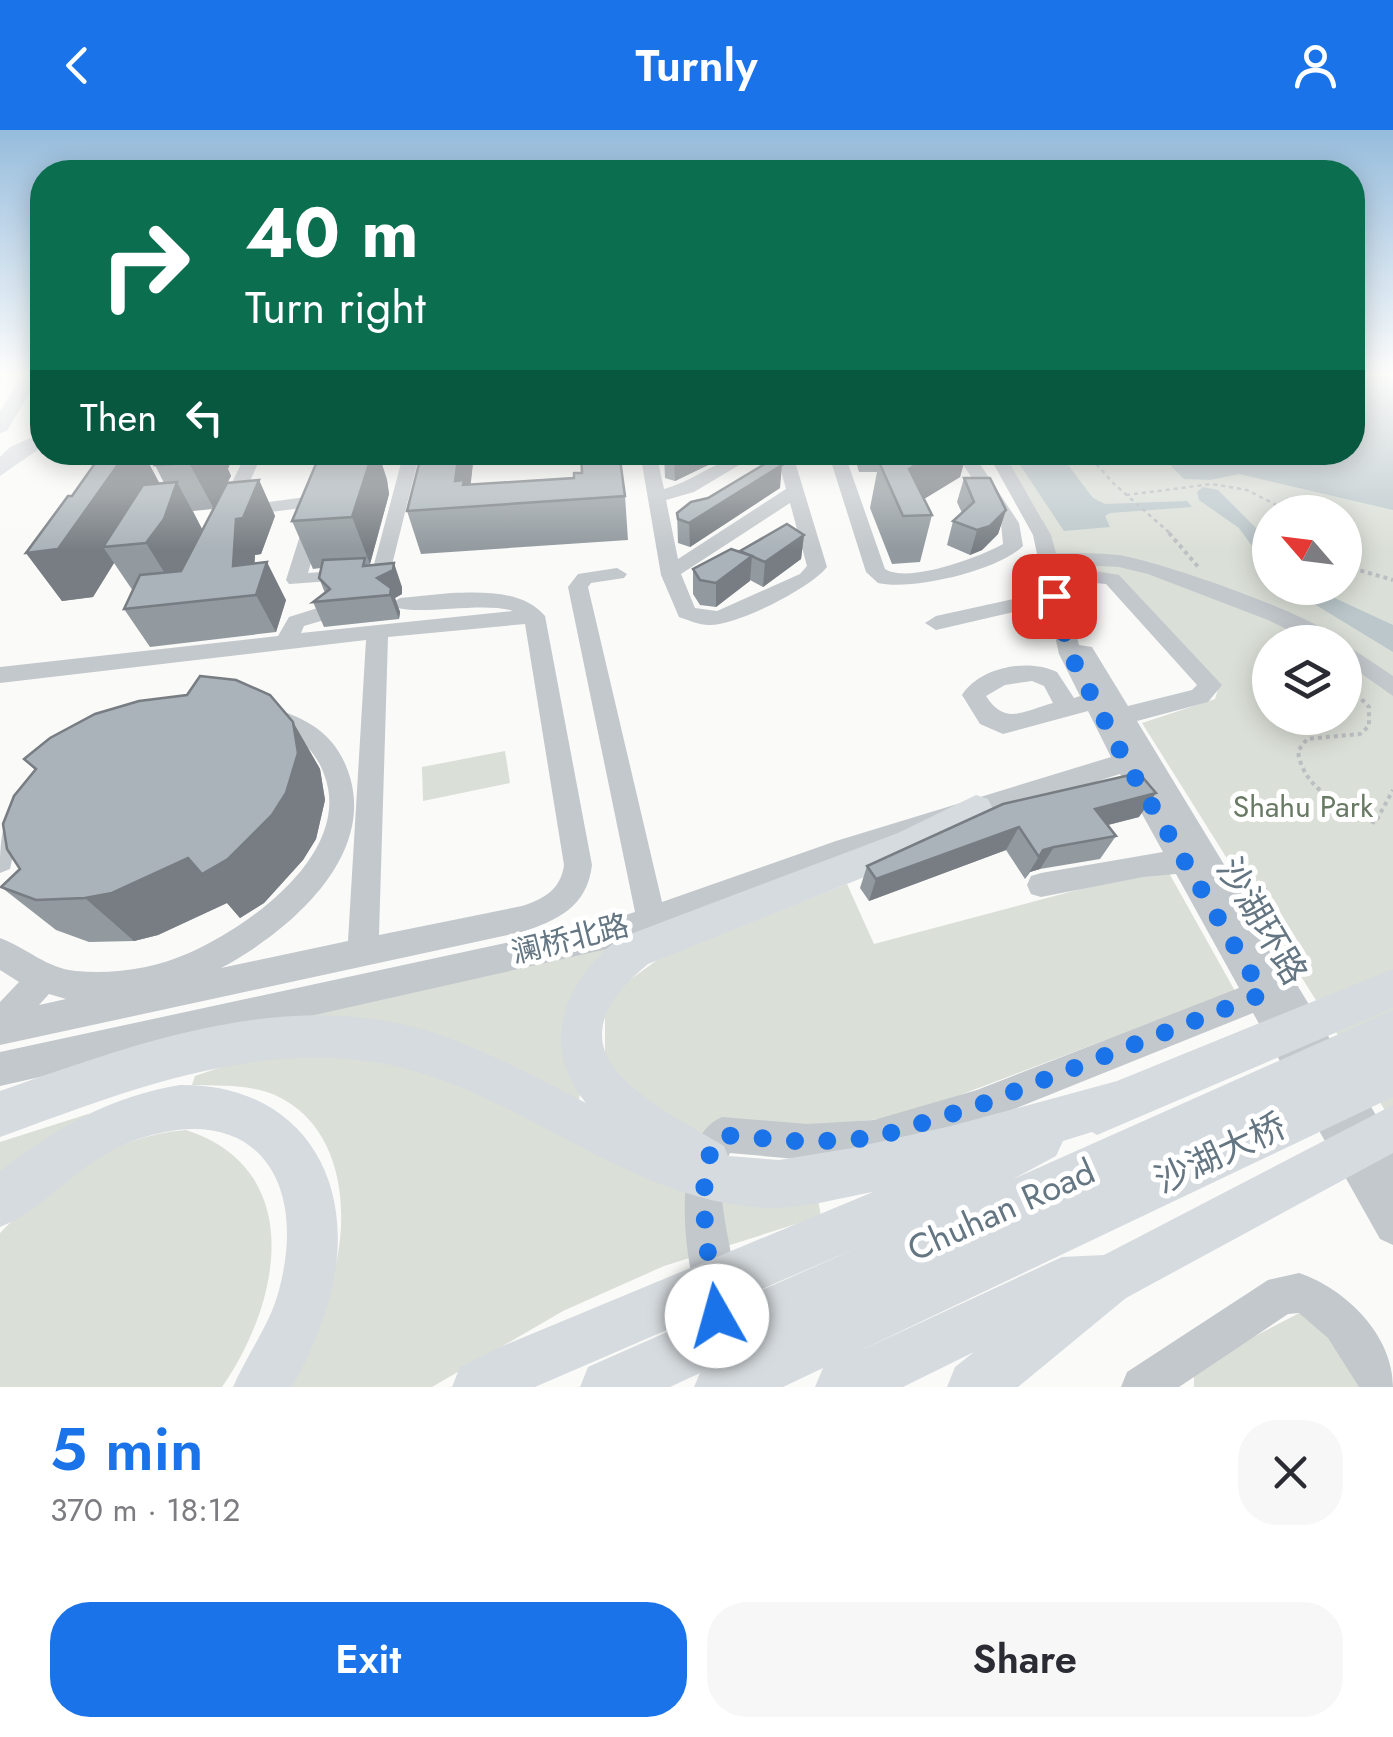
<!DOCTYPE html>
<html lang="en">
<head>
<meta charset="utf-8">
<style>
  :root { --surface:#fff; --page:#f7f7f7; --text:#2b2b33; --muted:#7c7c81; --accent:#1a73e8 }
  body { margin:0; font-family:Jost,"Noto Sans SC",sans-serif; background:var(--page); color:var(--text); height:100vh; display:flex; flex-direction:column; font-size:38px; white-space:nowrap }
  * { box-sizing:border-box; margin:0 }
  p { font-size:32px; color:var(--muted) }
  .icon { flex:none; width:55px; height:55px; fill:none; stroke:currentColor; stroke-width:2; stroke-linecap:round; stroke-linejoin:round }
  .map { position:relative; height:1257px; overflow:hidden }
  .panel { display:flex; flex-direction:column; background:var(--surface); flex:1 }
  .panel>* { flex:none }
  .guide { position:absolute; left:30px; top:30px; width:1335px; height:305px; border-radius:40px; box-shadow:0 5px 25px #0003; background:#0b6e4f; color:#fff; overflow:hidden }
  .needle { width:65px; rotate:298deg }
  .tools { position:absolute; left:1252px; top:365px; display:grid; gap:20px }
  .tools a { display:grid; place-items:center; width:110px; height:110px; border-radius:50%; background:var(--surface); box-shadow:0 5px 25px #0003; font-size:50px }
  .pin { position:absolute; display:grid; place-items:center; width:85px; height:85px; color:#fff; margin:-42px; border-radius:20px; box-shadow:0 5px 15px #0006 }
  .me { position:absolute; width:110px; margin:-55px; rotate:353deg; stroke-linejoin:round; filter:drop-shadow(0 0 8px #0008) }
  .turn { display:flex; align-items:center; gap:35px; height:210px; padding:0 50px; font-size:45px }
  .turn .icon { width:130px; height:130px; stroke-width:2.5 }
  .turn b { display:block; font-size:70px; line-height:85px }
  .then { display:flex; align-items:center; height:95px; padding:0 50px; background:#0003; gap:20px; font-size:38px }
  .round { display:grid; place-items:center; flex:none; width:105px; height:105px; border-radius:40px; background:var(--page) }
  .summary { display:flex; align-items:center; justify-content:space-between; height:170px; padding:0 50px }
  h1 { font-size:60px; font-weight:600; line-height:75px; color:var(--accent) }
  .cta { display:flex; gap:20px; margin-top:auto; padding:20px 50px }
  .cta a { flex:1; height:115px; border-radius:40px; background:var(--accent); color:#fff; font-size:40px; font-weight:600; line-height:115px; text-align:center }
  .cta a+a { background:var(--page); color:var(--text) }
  header { display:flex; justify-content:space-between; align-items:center; height:130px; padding:0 50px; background:var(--accent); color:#fff; font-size:45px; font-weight:600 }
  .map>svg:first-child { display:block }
</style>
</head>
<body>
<header><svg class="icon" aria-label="back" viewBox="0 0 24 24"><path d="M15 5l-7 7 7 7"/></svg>Turnly<svg class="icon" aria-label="person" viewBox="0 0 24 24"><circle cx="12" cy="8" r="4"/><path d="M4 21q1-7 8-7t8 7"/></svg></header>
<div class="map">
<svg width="1393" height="1257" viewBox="0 0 1393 1257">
  <rect width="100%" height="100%" fill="#fafaf8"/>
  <g fill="#dadfd7" fill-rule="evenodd">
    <path d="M1353,244H1393V993L1142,593L1215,569L1219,556L1118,450L1060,448L1042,389L1002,323L1352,322ZM1270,382H1345V458H1270ZM1270,512H1345V588H1270Z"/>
    <polygon points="505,621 510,653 423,671 422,637"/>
    <polygon points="1169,743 1235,861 902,987 701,1006 633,969 605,926 605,880 620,857 660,828 847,754 874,814 1122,748"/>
    <polygon points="640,799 608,826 578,974 269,884"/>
    <path d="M311,919L427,940L818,1070L821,1086L664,1136L563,1181L432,1257H281C297,1224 320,1189 331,1153C351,1089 346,997 275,965C249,954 220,956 192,955L195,946L260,924Z"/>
    <polygon points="88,984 87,991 0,1048 0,1012"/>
    <path d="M186,1000C308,1040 280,1174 222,1257H0V1103C49,1052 113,1005 186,1000Z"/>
    <polygon points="1307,1179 1364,1257 1194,1257 1194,1238"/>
  </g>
  <g fill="#bbc7cb">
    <polygon points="1353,244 1393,244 1393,380 1239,344 1210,350 1184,349 1158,323 1352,322"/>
    <polygon points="1012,323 1059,323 1093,368 1105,374 1187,371 1192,377 1110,383 1105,386 1110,397 1064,401"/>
    <polygon points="1203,357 1218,360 1270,412 1270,441 1239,398 1199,370 1197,362"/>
    <polygon points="1288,458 1313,458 1393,495 1393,522"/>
  </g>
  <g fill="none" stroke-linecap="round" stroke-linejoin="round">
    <g stroke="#bbbfc2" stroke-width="2.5" stroke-dasharray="4 4" stroke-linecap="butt">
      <polyline points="1086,322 1113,353 1172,405"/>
      <polyline points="1126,365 1212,354 1247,360 1290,382"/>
    </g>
    <g stroke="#bbbfc2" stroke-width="4" stroke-dasharray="4 4" stroke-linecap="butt">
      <polyline points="1169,403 1200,439"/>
      <polyline points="1345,436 1393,450"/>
      <path d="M1345,552L1369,577V596L1360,604L1307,609L1298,621C1303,661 1344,676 1375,693L1393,660"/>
    </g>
    <g fill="#c3c8cc" fill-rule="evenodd">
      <polygon points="247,322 263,322 239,376 313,366 327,322 343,322 308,443 373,438 404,322 420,322 389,447 289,454 286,450 309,377 226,388 217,383"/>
      <path d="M640,322H656L664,359C698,350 725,322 761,322L694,362L666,370L678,429L786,359L776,322H792L827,437C811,458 736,496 709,495C699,495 688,490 679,487L661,445ZM790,373L807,436L800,444L717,481L695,478L681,444Z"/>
      <path d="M828,322H844L885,439C908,454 980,427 1003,414L1001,393L955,322H972L1019,393L1023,416C998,441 911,461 878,453L866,442Z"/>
      <path d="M987,322H1003L1051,405L1056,423C1076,423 1098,423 1118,425C1156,430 1319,486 1341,512H1313L1268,490L1148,444L1119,437L1059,434L1062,447L1095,441L1119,445L1222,555L1208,572L1137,591L1393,1013V1115L1380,1109L1253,883L977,994L874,1026L807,1030L730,1023C705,1071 747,1133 729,1177L715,1183L701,1177C683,1134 669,1009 722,987L807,994L874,990L977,960L1239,858L1176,744L1143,747L1041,767L1031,764L1027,755L1031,746L1041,743L1163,722L1120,644L840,733L607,819L0,956V922L607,791L635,782L568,457L578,444L617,438L627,444L624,448L591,453L588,457L662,772L836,711L1111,627L1088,581L1003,604L980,594L962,565C980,537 1028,528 1057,542L1074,568L1080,566L1059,524L1048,474L936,500L925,493L936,486L1045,462L1033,405ZM1095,453L1106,454L1197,555L1192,560L1128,576L1092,517L1079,515L1065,459ZM1032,551L1044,556L1053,573C1023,581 1005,596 986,566L1005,555Z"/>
      <path d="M451,463C482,462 523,460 545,486L592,735C587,777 558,790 522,802L0,915V872L19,852L0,840V808C27,818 46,838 76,841C113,845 155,838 189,823C250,796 354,722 324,644C312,611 286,600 255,591L251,585L263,576C299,584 332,600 346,636C382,722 291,801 221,838L348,811L366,510L0,553V537L278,506L289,487L327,475L337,482L334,487L304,496L301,503L513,481C482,470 406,489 390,474L400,468ZM525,494L564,735C561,759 544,769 522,776L379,805L388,507ZM49,864L66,869L39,875Z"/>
      <polygon points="1345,514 1393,546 1393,566 1345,532"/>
      <path d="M27,668L36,672L40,679L16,712L10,739L0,743C0,715 0,679 27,668Z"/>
      <path d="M1299,1143C1346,1159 1393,1205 1393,1257H1359L1328,1208L1299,1183L1288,1184L1179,1257H1121L1127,1242L1268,1150Z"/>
    </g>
    <g fill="#d6dbdf" fill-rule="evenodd">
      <polygon points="0,244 11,244 0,251"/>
      <polygon points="23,244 41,244 7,301 0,303 0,281"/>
      <polygon points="42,303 42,317 0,346 0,327 10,317"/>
      <path d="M976,665L988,669L993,679L988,689L924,723L648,834C539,923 648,970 724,1016L728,1026L779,1030L852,1018L951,996L1117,951L1393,839V878L1097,1005L1092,1002L1063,1011L1056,1026L1013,1049L1393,880V967L855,1223L1062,1127L1104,1125L1393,975V1023L1126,1168L1018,1257H947L955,1237L974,1222L903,1257H815L823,1238L783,1257H694L700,1243L670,1257H580L588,1237L859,1117L535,1257H452L460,1237L498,1218L873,1062C839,1068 803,1079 768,1078C622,1072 515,954 374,932C246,912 118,964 0,1007V961C138,913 293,854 440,905C491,923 538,948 586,973C537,914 566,849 620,808L898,703Z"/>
      <path d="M180,955C282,953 346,1025 337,1127C333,1171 314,1218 292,1257H233C247,1224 270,1195 279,1160C310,1044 249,966 128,1013C79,1032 47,1078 0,1097V1041L6,1037C58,996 113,966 180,955Z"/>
    </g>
  </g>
  <g fill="#929a9f" fill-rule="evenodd">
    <path d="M163,322L228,339L231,346L227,353L259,350L275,386L261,424L255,425L254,434L286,470L276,502L150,517L124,479L133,461L114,433L93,467L62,471L26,423L160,353H164L155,335ZM213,379L202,399L193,381Z"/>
    <polygon points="262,322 303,322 300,331 267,333"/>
    <polygon points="321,322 401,322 398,330 381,331 387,350 389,364 370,434 368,435 402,457 402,464 395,468 400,482 399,489 324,497 313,472 325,463 319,448 321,438 313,439 292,391"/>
    <path d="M422,322H619L625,366L628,410L421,424L407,381ZM576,323L577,327H581L582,343L574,348L470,355L473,333H482V329Z"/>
    <polygon points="740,322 706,336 675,351 665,348 664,323"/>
    <polygon points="853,322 890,322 889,326 896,322 967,322 960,347 924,369 932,385 920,432 892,434 870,378 877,342 859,342"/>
    <polygon points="964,348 1006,380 998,404 982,420 970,425 947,415 953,391 962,383 957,372"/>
    <polygon points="780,358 690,417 678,413 677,383"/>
    <polygon points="804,405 801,429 763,457 750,450 716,477 700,475 693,464 693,439"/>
    <polygon points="293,592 320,639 325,670 316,709 303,730 264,773 240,788 227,773 158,805 134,811 89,812 56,800 1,757 20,739 35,640 24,629"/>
    <polygon points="1003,674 1139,687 1108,695 1116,706 1100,729 1040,739 1030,742 1025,749 1006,720 869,771 860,758 867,736"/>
  </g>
  <g fill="#777d82">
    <polygon points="127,322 143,322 161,356 103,417 114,433 93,467 62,471 26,423"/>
    <polygon points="196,322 235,322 228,339 231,346 214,379 189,333"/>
    <polygon points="373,322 378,322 387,350 389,364 370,434 352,387"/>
    <polygon points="459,322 470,322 473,333 469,370 455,351"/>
    <polygon points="686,322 706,322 706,336 675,351 674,328"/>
    <polygon points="707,322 740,322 706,336"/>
    <polygon points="937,322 967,322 960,347 901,383 909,339"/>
    <polygon points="782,335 780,358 690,417 689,393"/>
    <polygon points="259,350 275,386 261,424 255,425 253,466 233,436 236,389"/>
    <polygon points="177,352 202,399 176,461 146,413"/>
    <polygon points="1006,380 998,404 982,420 970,425 977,400"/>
    <polygon points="804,405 801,429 763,457 765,432"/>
    <polygon points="752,426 750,451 716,477 716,453"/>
    <polygon points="267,432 286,470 276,502 256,465"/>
    <polygon points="394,433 402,457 402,464 395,468 400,482 399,489 390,465 377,448"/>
    <polygon points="293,592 320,639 325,670 316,709 303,730 264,773 240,788 227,773 158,805 134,811 85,768"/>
    <polygon points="1156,663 1139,687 1080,702 1095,679"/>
    <polygon points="1019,697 1006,720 869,771 876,749"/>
    <polygon points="1054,717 1040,739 1030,742 1025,749 1043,720"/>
  </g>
  <g fill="#aab3b9" stroke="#777d82" stroke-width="2.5">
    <polygon points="103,322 127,322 58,419 26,423 68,366 72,366"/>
    <polygon points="163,322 196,322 189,333 155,335"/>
    <polygon points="321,322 373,322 352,387 292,391"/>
    <polygon points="422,322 459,322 455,351 464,350 463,355 574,348 574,343 582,343 581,322 619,322 625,366 407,381"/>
    <polygon points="664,322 686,322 674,328 665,325"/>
    <polygon points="896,322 937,322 909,339 932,385 903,386 879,332"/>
    <polygon points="773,329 782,335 689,393 678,389 677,383 691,372 708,368"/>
    <polygon points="964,348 990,348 1006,380 990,396 977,400 953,391 974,372"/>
    <polygon points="259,350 243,388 236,389 233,436 267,432 256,465 124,479 140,445 181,441 227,353"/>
    <polygon points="177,352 164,389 146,413 103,417 143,355"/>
    <polygon points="787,394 804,405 765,432 740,421"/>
    <polygon points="731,419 752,426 716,453 700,450 693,439"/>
    <polygon points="365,428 363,436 394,433 393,440 377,448 391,458 390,465 313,472 330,459 319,448 323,430"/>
    <polygon points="200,546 236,550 270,565 293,592 298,623 286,663 272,685 228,729 202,744 188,728 112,763 85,768 36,770 1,757 20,739 7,719 3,694 14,666 36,639 24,629 50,608 95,584 139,571 187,565"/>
    <polygon points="1139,643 1156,663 1095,679 1116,706 1054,717 1043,720 1039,727 1019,697 876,749 867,736 1003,674"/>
  </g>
  <linearGradient id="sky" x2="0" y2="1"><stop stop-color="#96bcdc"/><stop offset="0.58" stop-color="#fdfdfc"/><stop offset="1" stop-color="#fdfdfc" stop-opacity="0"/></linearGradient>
  <rect width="1393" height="420" fill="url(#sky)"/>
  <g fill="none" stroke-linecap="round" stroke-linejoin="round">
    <path stroke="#1a73e8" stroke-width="18" stroke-dasharray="0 32.4" d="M717,1186C712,1144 688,1035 722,1005L807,1012L874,1008L977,976L1263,864L1126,632L1070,524L1054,466"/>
  </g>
  <g text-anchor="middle" stroke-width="10" stroke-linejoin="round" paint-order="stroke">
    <g font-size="30" fill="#687a64" stroke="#fff">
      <text x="1303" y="687">Shahu Park</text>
    </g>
    <g font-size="30" fill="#657683" stroke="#fff">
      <text transform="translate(570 809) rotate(-14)" y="10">澜桥北路</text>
    </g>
    <g font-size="35" fill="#657683" stroke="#fff">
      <text transform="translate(1262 791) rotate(59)" y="12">沙湖环路</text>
      <text transform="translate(1220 1023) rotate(-25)" y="12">沙湖大桥</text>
      <text transform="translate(1001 1080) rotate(-24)" y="12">Chuhan Road</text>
    </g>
  </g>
</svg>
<div class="tools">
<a><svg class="needle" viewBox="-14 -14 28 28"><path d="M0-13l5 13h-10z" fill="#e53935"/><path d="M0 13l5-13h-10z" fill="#7c7c81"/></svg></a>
<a><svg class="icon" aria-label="layers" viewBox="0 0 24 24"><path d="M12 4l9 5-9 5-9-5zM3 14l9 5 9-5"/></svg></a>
</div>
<div class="pin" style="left:1054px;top:466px;background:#d93025"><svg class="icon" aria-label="arrive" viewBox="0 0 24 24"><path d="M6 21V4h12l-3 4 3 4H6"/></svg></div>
<svg class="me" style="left:717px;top:1186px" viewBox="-20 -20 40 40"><circle r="19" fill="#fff"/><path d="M0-13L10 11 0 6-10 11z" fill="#1a73e8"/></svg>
<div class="guide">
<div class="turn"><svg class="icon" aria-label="right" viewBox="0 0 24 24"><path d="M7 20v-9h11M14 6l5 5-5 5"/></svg><div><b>40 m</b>Turn right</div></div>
<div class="then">Then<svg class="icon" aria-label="left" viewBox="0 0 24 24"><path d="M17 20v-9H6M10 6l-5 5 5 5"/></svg></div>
</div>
</div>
<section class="panel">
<div class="summary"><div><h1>5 min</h1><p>370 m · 18:12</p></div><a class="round"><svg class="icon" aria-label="close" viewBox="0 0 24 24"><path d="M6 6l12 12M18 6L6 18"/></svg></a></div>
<div class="cta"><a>Exit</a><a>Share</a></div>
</section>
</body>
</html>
